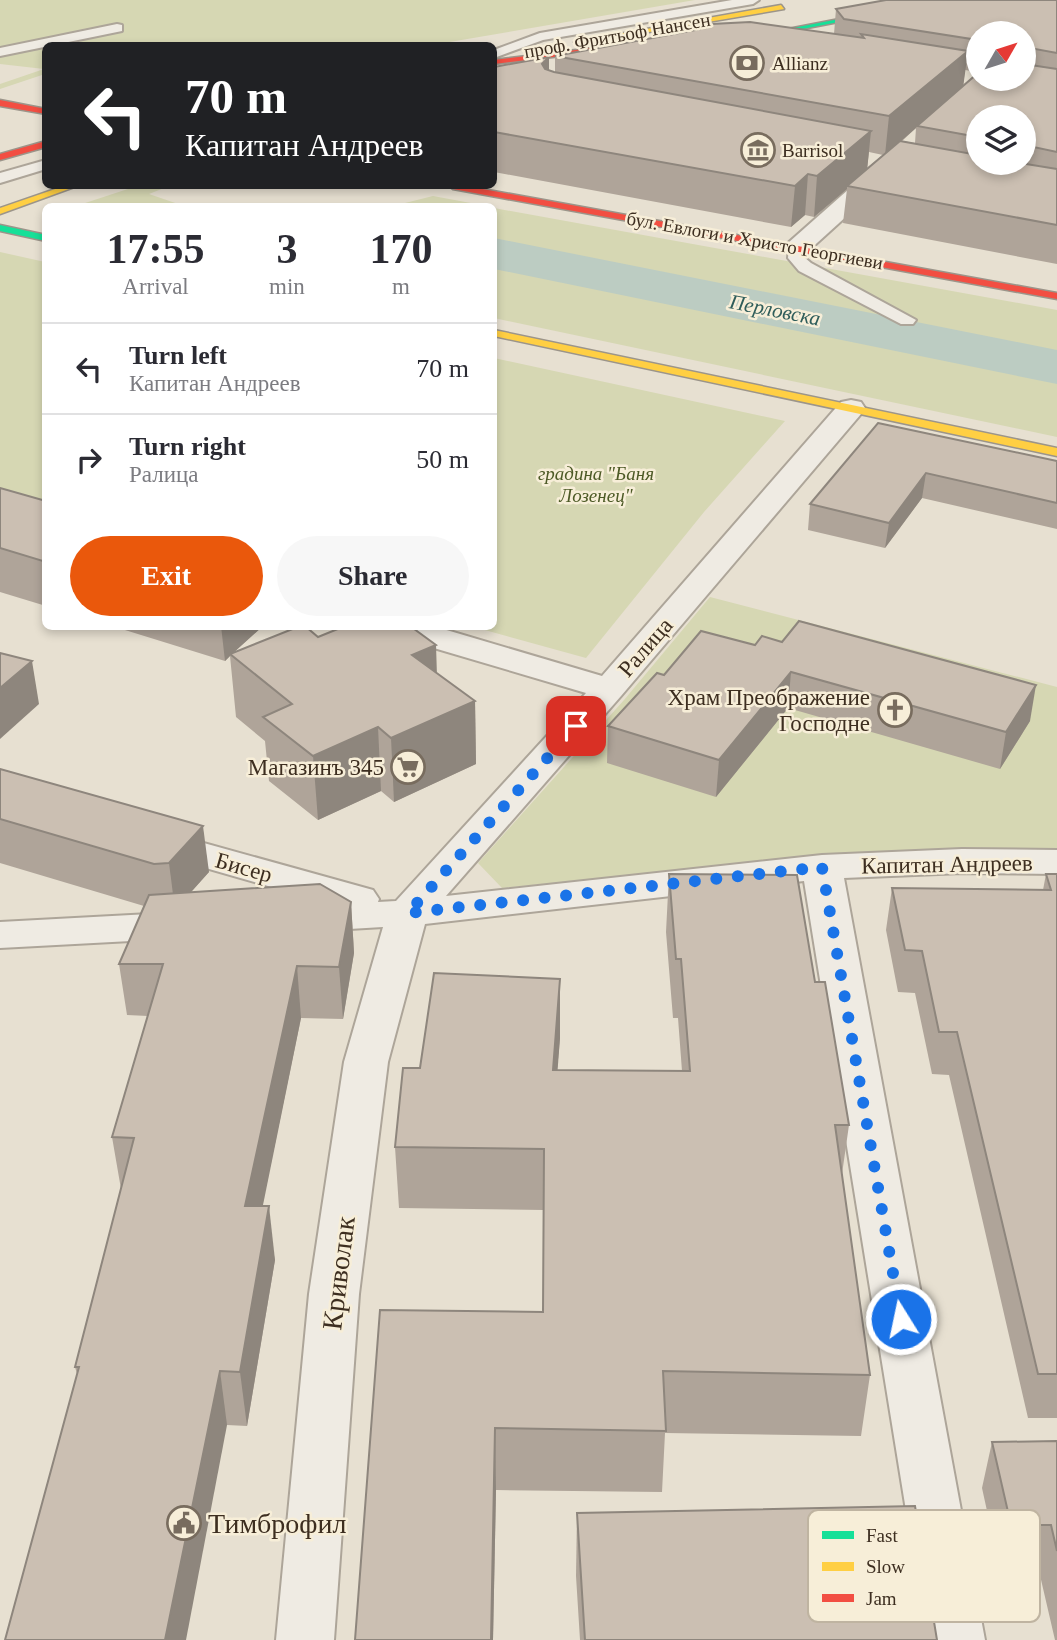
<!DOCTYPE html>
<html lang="en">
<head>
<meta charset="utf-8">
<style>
  :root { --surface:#fff; --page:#f7f7f7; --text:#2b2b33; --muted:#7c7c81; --line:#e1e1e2; --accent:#ea580c }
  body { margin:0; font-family:Georgia,serif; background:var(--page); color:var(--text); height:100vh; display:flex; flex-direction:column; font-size:26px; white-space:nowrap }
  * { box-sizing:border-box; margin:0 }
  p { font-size:23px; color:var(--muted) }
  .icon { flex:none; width:38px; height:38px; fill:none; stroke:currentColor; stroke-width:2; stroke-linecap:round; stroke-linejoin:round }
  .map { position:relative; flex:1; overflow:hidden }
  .sheet { position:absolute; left:42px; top:203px; width:455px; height:427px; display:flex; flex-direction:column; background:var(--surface); border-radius:10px; box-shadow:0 4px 10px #0003 }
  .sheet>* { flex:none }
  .top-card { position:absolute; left:42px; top:42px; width:455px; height:147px; border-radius:10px; box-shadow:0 4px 10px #0003; background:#202124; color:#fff; overflow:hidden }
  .needle { width:46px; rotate:51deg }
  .tools { position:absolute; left:966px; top:21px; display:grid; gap:14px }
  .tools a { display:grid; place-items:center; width:70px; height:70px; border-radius:50%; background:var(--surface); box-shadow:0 4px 10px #0003; font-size:35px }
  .pin { position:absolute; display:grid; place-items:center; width:60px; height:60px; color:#fff; margin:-30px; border-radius:14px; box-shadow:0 4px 10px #0006 }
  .me { position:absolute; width:77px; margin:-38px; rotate:350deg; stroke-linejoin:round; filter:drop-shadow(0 0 5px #0008) }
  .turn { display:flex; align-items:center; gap:24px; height:147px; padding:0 28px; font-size:32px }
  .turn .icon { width:91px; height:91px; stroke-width:2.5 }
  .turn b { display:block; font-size:49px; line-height:60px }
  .eta { display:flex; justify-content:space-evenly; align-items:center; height:119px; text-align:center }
  .eta b { font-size:42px; font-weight:700; line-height:49px }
  .cta { display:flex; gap:14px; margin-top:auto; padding:14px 28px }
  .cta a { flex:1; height:80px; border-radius:42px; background:var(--accent); color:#fff; font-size:28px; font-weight:700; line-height:80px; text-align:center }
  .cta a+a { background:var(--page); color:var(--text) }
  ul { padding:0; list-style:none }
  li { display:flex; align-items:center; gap:21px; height:91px; padding:0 28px; border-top:2px solid var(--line) }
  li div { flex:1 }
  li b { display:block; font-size:26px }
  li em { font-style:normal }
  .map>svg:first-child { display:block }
</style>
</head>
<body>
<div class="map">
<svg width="1057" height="1640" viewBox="0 0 1057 1640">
  <rect width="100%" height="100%" fill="#e7e0d1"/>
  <g fill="#d6d7b3">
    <polygon points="0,0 695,0 432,45 46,46 45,74 0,89 0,84 44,69 0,64"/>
    <polygon points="137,186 169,186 149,194 184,206 76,206"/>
    <polygon points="433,196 487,206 393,206"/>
    <polygon points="494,208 1057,310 1057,437 494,318"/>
    <polygon points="0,252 45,262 45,505 0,492"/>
    <polygon points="494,358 785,421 704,512 586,658 474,627 494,626"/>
    <path d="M710,597L1057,687V850C871,848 687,870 502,888L478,863L624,700Z"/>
  </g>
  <polygon fill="#bcccc2" points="494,238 1057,350 1057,384 494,269"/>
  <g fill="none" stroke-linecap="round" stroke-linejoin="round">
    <g stroke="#ada599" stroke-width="4">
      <g id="lane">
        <polygon points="732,0 759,0 753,4 543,40 494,58 494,50 540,33"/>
        <polygon points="117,24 122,25 122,31 0,56 0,48"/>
        <polygon points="46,160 46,169 0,183 0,173"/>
        <polygon points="797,243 805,248 804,257 811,263 916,320 913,324 901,324 799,271 788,258 789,248"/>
      </g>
    </g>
    <g stroke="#ada599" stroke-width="4">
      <g id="street">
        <polygon points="884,163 892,165 895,170 892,175 806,253 797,255 788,253 785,248 788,243 876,165"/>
        <polygon points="851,400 861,402 865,408 861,414 621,696 446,896 822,855 962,849 1057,850 1057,874 962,873 844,878 985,1640 927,1640 804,881 425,924 388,1062 359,1294 334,1640 276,1640 309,1294 344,1062 383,927 299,932 285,928 279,919 285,910 331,904 143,850 137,842 143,834 157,830 373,890 379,899 378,902 396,901 586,693 383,633 379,626 433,626 602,676 841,402"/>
        <polygon points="187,912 202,916 208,925 202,934 187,938 0,948 0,922"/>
      </g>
    </g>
    <g stroke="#9c958a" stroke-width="3">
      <g id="fast">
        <polygon points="937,0 953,0 745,40 741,38"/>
        <polygon points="0,225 46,235 46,241 0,231"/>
      </g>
    </g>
    <g stroke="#9c958a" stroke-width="3">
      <g id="slow">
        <polygon points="781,5 784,9 578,44 574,42"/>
        <polygon points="64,186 77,186 0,214 0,208"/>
        <polygon points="494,330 1057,448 1057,456 494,336"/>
      </g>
    </g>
    <g stroke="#9c958a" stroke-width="3">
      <g id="jam">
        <polygon points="609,46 612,50 494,64 494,60"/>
        <polygon points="0,100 46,109 46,114 0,106"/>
        <polygon points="46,141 46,147 0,160 0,154"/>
        <polygon points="449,186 466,186 1057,293 1057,299 453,189"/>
      </g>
    </g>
    <use href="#lane" fill="#efebe3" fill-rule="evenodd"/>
    <use href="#street" fill="#efebe3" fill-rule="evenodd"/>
    <use href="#fast" fill="#16e098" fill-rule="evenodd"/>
    <use href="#slow" fill="#ffcf43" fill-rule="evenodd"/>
    <use href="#jam" fill="#f24e42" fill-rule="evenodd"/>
  </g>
  <g fill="#afa499" fill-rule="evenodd">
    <path d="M1057,0V264L843,223L847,189L814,217L805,215L791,227L494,172V67L549,71L555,72V56L834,34L836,9ZM978,33H1024V79L963,86L965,70L978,72ZM978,117H1024V163H978ZM916,128L915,143L902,141ZM869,152L883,155L867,168Z"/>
    <polygon points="878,423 1057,461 1057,529 922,498 885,548 808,530 810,504"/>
    <polygon points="0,488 46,501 46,606 0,592"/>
    <polygon points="112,626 263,626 234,652 318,637 437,673 475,701 476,764 394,802 381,791 318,820 269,781 265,741 236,717 230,656 225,661"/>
    <polygon points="701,631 1030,721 1000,769 788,708 716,797 607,763 608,726 664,675"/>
    <polygon points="0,769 209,872 191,892 351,902 354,953 343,1019 301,1018 262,1206 275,1260 247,1426 227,1425 77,1374 75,1367 121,1189 112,1137 148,1016 127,1015 119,964 144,906 0,863"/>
    <polygon points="669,874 815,982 849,1125 842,1174 870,1375 861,1436 665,1433 662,1492 496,1490 493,1640 355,1640 543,1312 544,1210 399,1208 395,1147 420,1068 560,979 560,1038 557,1070 682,1071 678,1018 673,1018 666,932"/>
    <polygon points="1046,874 1057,874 1057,1418 1028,1418 949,1075 932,1074 915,993 898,992 886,930 892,888 1043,890"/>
    <polygon points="1057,1441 1057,1640 1055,1640 1039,1571 1000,1570 982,1488 992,1442"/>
    <polygon points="577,1513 937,1640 580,1640 576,1576"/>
  </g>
  <g fill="#8e867d">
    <polygon points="968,51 963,88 917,126 916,128 885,155 889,116"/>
    <polygon points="549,57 549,94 542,64"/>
    <polygon points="871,131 867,171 847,186 847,189 814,217 817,176"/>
    <polygon points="808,174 805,215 791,227 795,186"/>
    <polygon points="926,473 922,498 885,548 889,523"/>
    <polygon points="221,626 263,626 231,655 230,654 230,656 225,661"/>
    <polygon points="436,645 438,707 412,655"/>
    <polygon points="32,661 39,704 0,739 0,688"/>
    <polygon points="791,672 788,708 716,797 719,760"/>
    <polygon points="1036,685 1030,721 1000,769 1006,732"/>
    <polygon points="475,701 476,764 394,802 391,738"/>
    <polygon points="378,727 381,791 318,820 313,756"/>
    <polygon points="203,826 209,872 175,910 169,863"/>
    <polygon points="351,902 354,953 343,1019 339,967"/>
    <polygon points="297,966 301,1018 252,1259 245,1206"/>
    <polygon points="560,979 560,1038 553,1130 553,1070"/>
    <polygon points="269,1206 275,1260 247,1426 240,1372"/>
    <polygon points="220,1371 227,1425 186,1640 165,1640"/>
    <polygon points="495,1428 496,1490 493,1640 491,1640"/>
  </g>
  <g fill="#cbbfb2" stroke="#8e867d" stroke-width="2">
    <polygon points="886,0 1057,0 1057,53 1024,47 1024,33 978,33 978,40 844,19 836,9"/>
    <polygon points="750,22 864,38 861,34 968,51 889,116 555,56 712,27 712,24"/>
    <polygon points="549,57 542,64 545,69 554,72 871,131 817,176 808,174 795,186 494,132 494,67"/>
    <polygon points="1024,64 1057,69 1057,152 1024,145 1024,117 978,117 978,137 917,126 978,73 978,79 1024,79"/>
    <polygon points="900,141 978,155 978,163 1020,163 1057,169 1057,225 847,186"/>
    <polygon points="878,423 1057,461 1057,503 926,473 889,523 810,504"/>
    <polygon points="0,488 46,501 46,562 0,548"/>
    <polygon points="799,621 1036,685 1006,732 791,672 719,760 608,726 657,673 664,675 701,631 755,645 762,636 782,642"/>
    <polygon points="300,626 305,626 318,637 345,626 410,626 436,645 412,655 475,701 391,738 378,727 313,756 263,717 292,704 230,654"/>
    <polygon points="0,653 32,661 0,688"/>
    <polygon points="0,769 203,826 169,863 154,864 0,819"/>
    <polygon points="669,874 797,875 815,982 825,982 849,1125 835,1125 870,1375 663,1371 666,1431 495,1428 491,1640 355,1640 380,1310 543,1312 544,1149 395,1147 403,1068 420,1068 434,973 560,979 553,1070 690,1071 681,959 676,959"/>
    <polygon points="1046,874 1057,874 1057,1374 1038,1374 957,1032 939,1032 922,951 905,950 892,888 1051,890"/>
    <polygon points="320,884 351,902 339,967 297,966 245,1206 269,1206 240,1372 220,1371 165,1640 5,1640 79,1367 75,1367 134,1138 112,1137 163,964 119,964 149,895"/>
    <polygon points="1057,1441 1057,1551 1051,1525 1011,1525 992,1442"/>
    <polygon points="915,1506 937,1640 585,1640 577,1513"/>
  </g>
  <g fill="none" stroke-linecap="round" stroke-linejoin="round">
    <polyline stroke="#1a73e8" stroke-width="12" stroke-dasharray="0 21.6" points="576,726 408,913 822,867 901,1319"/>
  </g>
  <defs>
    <g id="bank-ring" transform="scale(1.75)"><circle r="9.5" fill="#f7eed8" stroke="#786c5e" stroke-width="1.5"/><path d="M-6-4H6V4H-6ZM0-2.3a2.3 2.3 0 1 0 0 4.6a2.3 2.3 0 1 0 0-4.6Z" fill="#786c5e"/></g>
    <g id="museum-ring" transform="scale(1.75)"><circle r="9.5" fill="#f7eed8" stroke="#786c5e" stroke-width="1.5"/><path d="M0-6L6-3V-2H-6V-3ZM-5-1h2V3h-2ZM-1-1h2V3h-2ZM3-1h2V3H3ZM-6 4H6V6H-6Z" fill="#786c5e"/></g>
    <g id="church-ring" transform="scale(1.75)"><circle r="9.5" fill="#f7eed8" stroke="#786c5e" stroke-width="1.5"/><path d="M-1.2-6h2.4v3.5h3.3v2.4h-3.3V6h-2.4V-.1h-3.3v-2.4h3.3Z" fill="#786c5e"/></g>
    <g id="supermarket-ring" transform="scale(1.75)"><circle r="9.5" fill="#f7eed8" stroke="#786c5e" stroke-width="1.5"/><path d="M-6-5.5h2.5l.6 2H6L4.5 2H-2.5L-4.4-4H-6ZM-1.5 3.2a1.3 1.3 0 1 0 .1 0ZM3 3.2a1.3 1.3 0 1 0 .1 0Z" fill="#786c5e"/></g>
    <g id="civic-ring" transform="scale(1.75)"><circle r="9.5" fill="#f7eed8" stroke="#786c5e" stroke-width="1.5"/><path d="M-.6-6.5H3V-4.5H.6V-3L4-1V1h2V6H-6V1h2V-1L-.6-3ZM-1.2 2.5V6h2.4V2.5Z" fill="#786c5e"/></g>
  </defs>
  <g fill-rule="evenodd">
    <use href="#bank-ring" x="747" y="63"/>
    <use href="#museum-ring" x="758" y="150"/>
    <use href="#church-ring" x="895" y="710"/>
    <use href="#supermarket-ring" x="408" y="767"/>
    <use href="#civic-ring" x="184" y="1523"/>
  </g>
  <g text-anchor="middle" stroke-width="5" stroke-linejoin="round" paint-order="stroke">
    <g font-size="19" fill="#3d2e20" stroke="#f7eed8">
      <text transform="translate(617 35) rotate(-10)" y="7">проф. Фритьоф Нансен</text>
      <text transform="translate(755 240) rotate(10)" y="7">бул. Евлоги и Христо Георгиеви</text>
    </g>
    <g font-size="19" fill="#3d2e20" stroke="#f7eed8" text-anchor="start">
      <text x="772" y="70">Allianz</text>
      <text x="782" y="157">Barrisol</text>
    </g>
    <g font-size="19" font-style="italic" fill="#4d5a26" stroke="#f7eed8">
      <text x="596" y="480">градина "Баня<tspan x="596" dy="22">Лозенец"</tspan></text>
    </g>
    <g font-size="21" font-style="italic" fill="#2f5d5a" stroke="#f7eed8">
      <text transform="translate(775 310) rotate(11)" y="7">Перловска</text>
    </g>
    <g font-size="23" fill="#3d2e20" stroke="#f7eed8">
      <text transform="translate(645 647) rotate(-49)" y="8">Ралица</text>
      <text transform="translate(947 864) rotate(-1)" y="8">Капитан Андреев</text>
      <text transform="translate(244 867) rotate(16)" y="8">Бисер</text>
    </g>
    <g font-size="23" fill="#3d2e20" stroke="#f7eed8" text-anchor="end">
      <text x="870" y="705">Храм Преображение<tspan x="870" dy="26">Господне</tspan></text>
      <text x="384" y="775">Магазинъ 345</text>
    </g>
    <g font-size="28" fill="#3d2e20" stroke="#f7eed8">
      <text transform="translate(338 1273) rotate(-83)" y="10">Криволак</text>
    </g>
    <g font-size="28" fill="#3d2e20" stroke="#f7eed8" text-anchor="start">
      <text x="208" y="1533">Тимброфил</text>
    </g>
  </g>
  <rect x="808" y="1510" width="232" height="112" rx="10" fill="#f7eed8" stroke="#bfb4a1" stroke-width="2"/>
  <rect x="822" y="1531" width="32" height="8" fill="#16e098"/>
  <rect x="822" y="1562" width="32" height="9" fill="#ffcf43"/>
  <rect x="822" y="1594" width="32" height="8" fill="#f24e42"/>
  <g font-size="19" fill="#3d2e20">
    <text x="866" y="1542">Fast</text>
    <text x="866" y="1573">Slow</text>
    <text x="866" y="1605">Jam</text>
  </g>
</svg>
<div class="tools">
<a><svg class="needle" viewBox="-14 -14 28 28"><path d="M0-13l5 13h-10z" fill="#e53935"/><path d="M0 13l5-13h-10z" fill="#7c7c81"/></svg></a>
<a><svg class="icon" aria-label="layers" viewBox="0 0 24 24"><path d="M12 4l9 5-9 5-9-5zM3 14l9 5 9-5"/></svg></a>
</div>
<div class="pin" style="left:576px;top:726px;background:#d93025"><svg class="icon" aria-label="arrive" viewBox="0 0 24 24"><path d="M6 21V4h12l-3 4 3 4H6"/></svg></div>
<svg class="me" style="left:901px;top:1319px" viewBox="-20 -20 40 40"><circle r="17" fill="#1a73e8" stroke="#fff" stroke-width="3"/><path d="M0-11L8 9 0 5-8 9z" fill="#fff"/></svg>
<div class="top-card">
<div class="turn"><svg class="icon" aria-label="left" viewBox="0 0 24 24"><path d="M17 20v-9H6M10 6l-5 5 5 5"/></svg><div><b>70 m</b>Капитан Андреев</div></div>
</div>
<section class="sheet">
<div class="eta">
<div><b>17:55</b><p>Arrival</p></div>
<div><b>3</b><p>min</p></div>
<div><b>170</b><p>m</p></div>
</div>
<ul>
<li><svg class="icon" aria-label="left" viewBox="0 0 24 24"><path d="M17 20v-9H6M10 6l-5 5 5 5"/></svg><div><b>Turn left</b><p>Капитан Андреев</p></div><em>70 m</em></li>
<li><svg class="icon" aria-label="right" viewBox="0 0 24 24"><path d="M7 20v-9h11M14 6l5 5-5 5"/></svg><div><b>Turn right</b><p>Ралица</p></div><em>50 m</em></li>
</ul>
<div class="cta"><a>Exit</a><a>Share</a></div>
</section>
</div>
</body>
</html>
